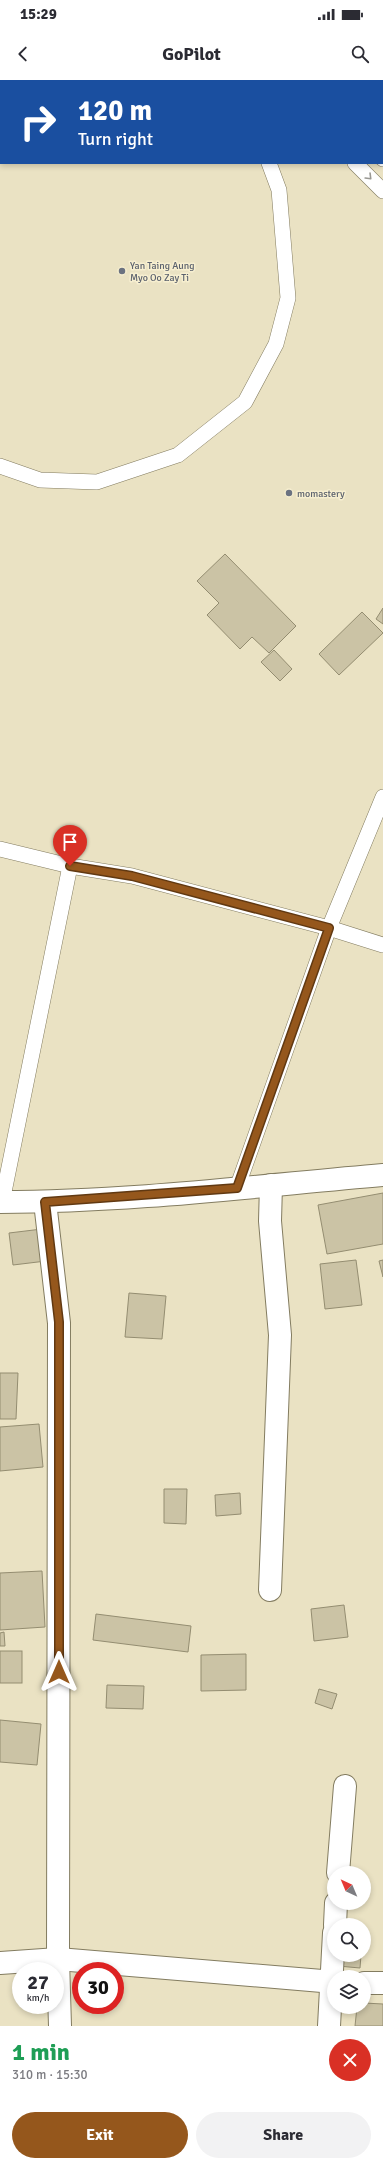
<!DOCTYPE html>
<html lang="en">
<head>
<meta charset="utf-8">
<style>
  :root { --surface:#fff; --page:#f2f2f3; --text:#2b2b33; --muted:#7c7c81; --accent:#95571c }
  body { margin:0; font-family:Signika,sans-serif; background:var(--page); color:var(--text); height:100vh; display:flex; flex-direction:column; font-size:15px; white-space:nowrap }
  * { box-sizing:border-box; margin:0 }
  p { font-size:13px; color:var(--muted) }
  .icon { flex:none; width:22px; height:22px; fill:none; stroke:currentColor; stroke-width:2; stroke-linecap:round; stroke-linejoin:round }
  .map { position:relative; height:1946px; overflow:hidden }
  .panel { display:flex; flex-direction:column; background:var(--surface); flex:1 }
  .panel>* { flex:none }
  .guide { position:absolute; left:0px; top:0px; width:383px; height:84px; box-shadow:0 2px 6px #0003; background:#1a4fa0; color:#fff; overflow:hidden }
  .needle { width:26px; rotate:316deg }
  .tools { position:absolute; left:327px; top:1786px; display:grid; gap:8px }
  .tools a { display:grid; place-items:center; width:44px; height:44px; border-radius:50%; background:var(--surface); box-shadow:0 2px 6px #0003; font-size:20px }
  .speed { position:absolute; left:12px; top:1882px; display:flex; gap:8px; font-size:20px; font-weight:700; text-align:center }
  .speed>* { display:grid; place-content:center; width:52px; height:52px; border-radius:50%; background:var(--surface); box-shadow:0 2px 6px #0003; line-height:1 }
  .speed small { font-size:10px; font-weight:400 }
  .speed .limit { border:6px solid #d22; background:#fff; color:#111 }
  .pin { position:absolute; display:grid; place-items:center; width:34px; height:34px; color:#fff; margin:-41px -17px; border-radius:50% 50% 50% 0; rotate:-45deg; box-shadow:0 0 4px #0007 }
  .pin .icon { rotate:45deg }
  .me { position:absolute; width:44px; margin:-22px; rotate:0deg; stroke-linejoin:round; filter:drop-shadow(0 0 3px #0008) }
  .turn { display:flex; align-items:center; gap:14px; height:84px; padding:0 12px; font-size:18px }
  .turn .icon { width:52px; height:52px; stroke-width:2.5 }
  .turn b { display:block; font-size:28px; line-height:34px }
  .round { display:grid; place-items:center; flex:none; width:42px; height:42px; border-radius:21px; background:var(--page) }
  .overview { display:flex; align-items:center; justify-content:space-between; height:68px; padding:0 12px }
  h1 { font-size:24px; font-weight:700; line-height:30px; color:#1e9e55 }
  .primary-button { display:flex; gap:8px; margin-top:auto; padding:8px 12px }
  .primary-button a { flex:1; height:46px; border-radius:24px; background:var(--accent); color:#fff; font-size:16px; font-weight:700; line-height:46px; text-align:center }
  .primary-button a+a { background:var(--page); color:var(--text) }
  .status { display:flex; justify-content:space-between; align-items:center; height:28px; padding:0 20px; background:var(--surface); direction:ltr }
  .status svg { height:11px; fill:currentColor }
  header { display:flex; justify-content:space-between; align-items:center; height:52px; padding:0 12px; background:var(--surface); font-size:18px; font-weight:700 }
  .map>svg:first-child { display:block }
</style>
</head>
<body>
<div class="status"><b>15:29</b><svg viewBox="0 0 49 12"><path d="M0 12V9h3v3zM5 12V6h3v6zM10 12V3h3v9zM15 12V0h3v12zM26 1h20v11H26zM47 4h2v5h-2z"/></svg></div>
<header><svg class="icon" aria-label="back" viewBox="0 0 24 24"><path d="M15 5l-7 7 7 7"/></svg>GoPilot<svg class="icon" aria-label="search" viewBox="0 0 24 24"><circle cx="10" cy="10" r="6"/><path d="M15 15l6 6"/></svg></header>
<div class="map">
<svg width="383" height="1946" viewBox="0 0 383 1946">
  <rect width="100%" height="100%" fill="#eae2c3"/>
  <g fill="#cbc3a5" stroke="#948d71">
    <polygon points="225,474 296,546 269,573 252,557 240,569 207,535 219,523 197,501"/>
    <polygon points="383,528 383,544 376,539"/>
    <polygon points="362,532 383,553 339,595 319,574"/>
    <polygon points="274,570 292,589 280,601 261,582"/>
    <polygon points="383,1113 383,1164 327,1174 318,1125"/>
    <polygon points="42,1149 46,1181 13,1185 9,1153"/>
    <polygon points="356,1180 362,1225 325,1229 320,1184"/>
    <polygon points="383,1180 383,1197 379,1181"/>
    <polygon points="129,1213 166,1216 162,1259 125,1257"/>
    <polygon points="0,1293 18,1293 16,1339 0,1339"/>
    <polygon points="39,1344 43,1387 0,1391 0,1347"/>
    <polygon points="164,1409 187,1409 186,1444 164,1443"/>
    <polygon points="240,1413 241,1434 216,1436 215,1415"/>
    <polygon points="42,1491 45,1547 0,1550 0,1493"/>
    <polygon points="344,1525 348,1557 314,1561 311,1529"/>
    <polygon points="96,1534 191,1546 188,1572 93,1560"/>
    <polygon points="4,1552 5,1566 0,1566 0,1553"/>
    <rect x="0" y="1571" width="22" height="32"/>
    <polygon points="246,1574 246,1610 201,1611 201,1575"/>
    <polygon points="107,1605 144,1606 143,1629 106,1628"/>
    <polygon points="319,1609 337,1614 332,1629 315,1623"/>
    <polygon points="0,1640 41,1644 37,1685 0,1682"/>
    <polygon points="339,1875 361,1875 360,1888 338,1886"/>
    <polygon points="364,1923 383,1924 383,1946 355,1946 357,1927 364,1927"/>
  </g>
  <g fill="none" stroke-linecap="round" stroke-linejoin="round">
    <g stroke="#837c60" stroke-width="16">
      <g id="service">
        <polyline points="202,0 204,1"/>
        <polyline points="302,0 303,1"/>
        <polyline points="382,78 383,79"/>
        <polyline points="355,83 383,111"/>
        <polyline points="0,386 40,400 97,402 178,375 245,322 276,264 288,218 279,110 269,83"/>
        <polyline points="0,769 70,786 132,796 329,848 383,865"/>
        <polyline points="237,1108 329,848 383,717"/>
        <polyline points="2,1122 70,786"/>
      </g>
    </g>
    <g stroke="#837c60" stroke-width="24">
      <g id="minor">
        <path d="M0,1122C128,1122 256,1106 383,1095"/>
        <polyline points="45,1122 59,1243 58,1879 60,1946"/>
        <polyline points="270,1510 280,1255 270,1141 271,1105"/>
        <polyline points="338,1793 345,1706"/>
        <polyline points="335,1845 336,1823"/>
        <polyline points="0,1883 58,1879 334,1902"/>
        <polyline points="364,1903 383,1903"/>
        <polyline points="329,1946 334,1853"/>
      </g>
    </g>
    <use href="#service" stroke="#fff" stroke-width="15"/>
    <use href="#minor" stroke="#fff" stroke-width="22"/>
  </g>
  <defs><path id="oneway-chevron" d="M-2-3.5L2.5 0L-2 3.5" fill="none" stroke-width="1.6" stroke-linecap="round" stroke-linejoin="round"/></defs>
  <use stroke="#999893" href="#oneway-chevron" transform="translate(369 97) rotate(45)"/>
  <g fill="none" stroke-linecap="round" stroke-linejoin="round">
    <g stroke="#613912" stroke-width="10">
      <polyline id="route" points="59,1592 59,1242 45,1122 237,1108 329,848 132,796 70,786"/>
    </g>
    <use href="#route" stroke="#95571c" stroke-width="7"/>
  </g>
  <g fill="#6b7280" stroke="#f7efd0" stroke-width="1.5">
    <circle cx="122" cy="191" r="4"/>
    <circle cx="289" cy="413" r="4"/>
  </g>
  <g text-anchor="middle" stroke-width="3" stroke-linejoin="round" paint-order="stroke">
    <g font-size="10" fill="#5b616d" stroke="#f7efd0" text-anchor="start">
      <text x="130" y="189">Yan Taing Aung<tspan x="130" dy="12">Myo Oo Zay Ti</tspan></text>
      <text x="297" y="417">momastery</text>
    </g>
  </g>
</svg>
<div class="tools">
<a><svg class="needle" viewBox="-14 -14 28 28"><path d="M0-13l5 13h-10z" fill="#e53935"/><path d="M0 13l5-13h-10z" fill="#7c7c81"/></svg></a>
<a><svg class="icon" aria-label="search" viewBox="0 0 24 24"><circle cx="10" cy="10" r="6"/><path d="M15 15l6 6"/></svg></a>
<a><svg class="icon" aria-label="layers" viewBox="0 0 24 24"><path d="M12 4l9 5-9 5-9-5zM3 14l9 5 9-5"/></svg></a>
</div>
<div class="speed"><div>27<small>km/h</small></div><div class="limit">30</div></div>
<div class="pin" style="left:70px;top:786px;background:#d93025"><svg class="icon" aria-label="arrive" viewBox="0 0 24 24"><path d="M6 21V4h12l-3 4 3 4H6"/></svg></div>
<svg class="me" style="left:59px;top:1592px" viewBox="-20 -20 40 40"><path d="M0-17L14 15 0 8-14 15z" fill="#95571c" stroke="#fff" stroke-width="4"/></svg>
<div class="guide">
<div class="turn"><svg class="icon" aria-label="right" viewBox="0 0 24 24"><path d="M7 20v-9h11M14 6l5 5-5 5"/></svg><div><b>120 m</b>Turn right</div></div>
</div>
</div>
<section class="panel">
<div class="overview"><div><h1>1 min</h1><p>310 m · 15:30</p></div><a class="round" style="background:#d93025;color:#fff"><svg class="icon" aria-label="close" viewBox="0 0 24 24"><path d="M6 6l12 12M18 6L6 18"/></svg></a></div>
<div class="primary-button"><a>Exit</a><a>Share</a></div>
</section>
</body>
</html>
